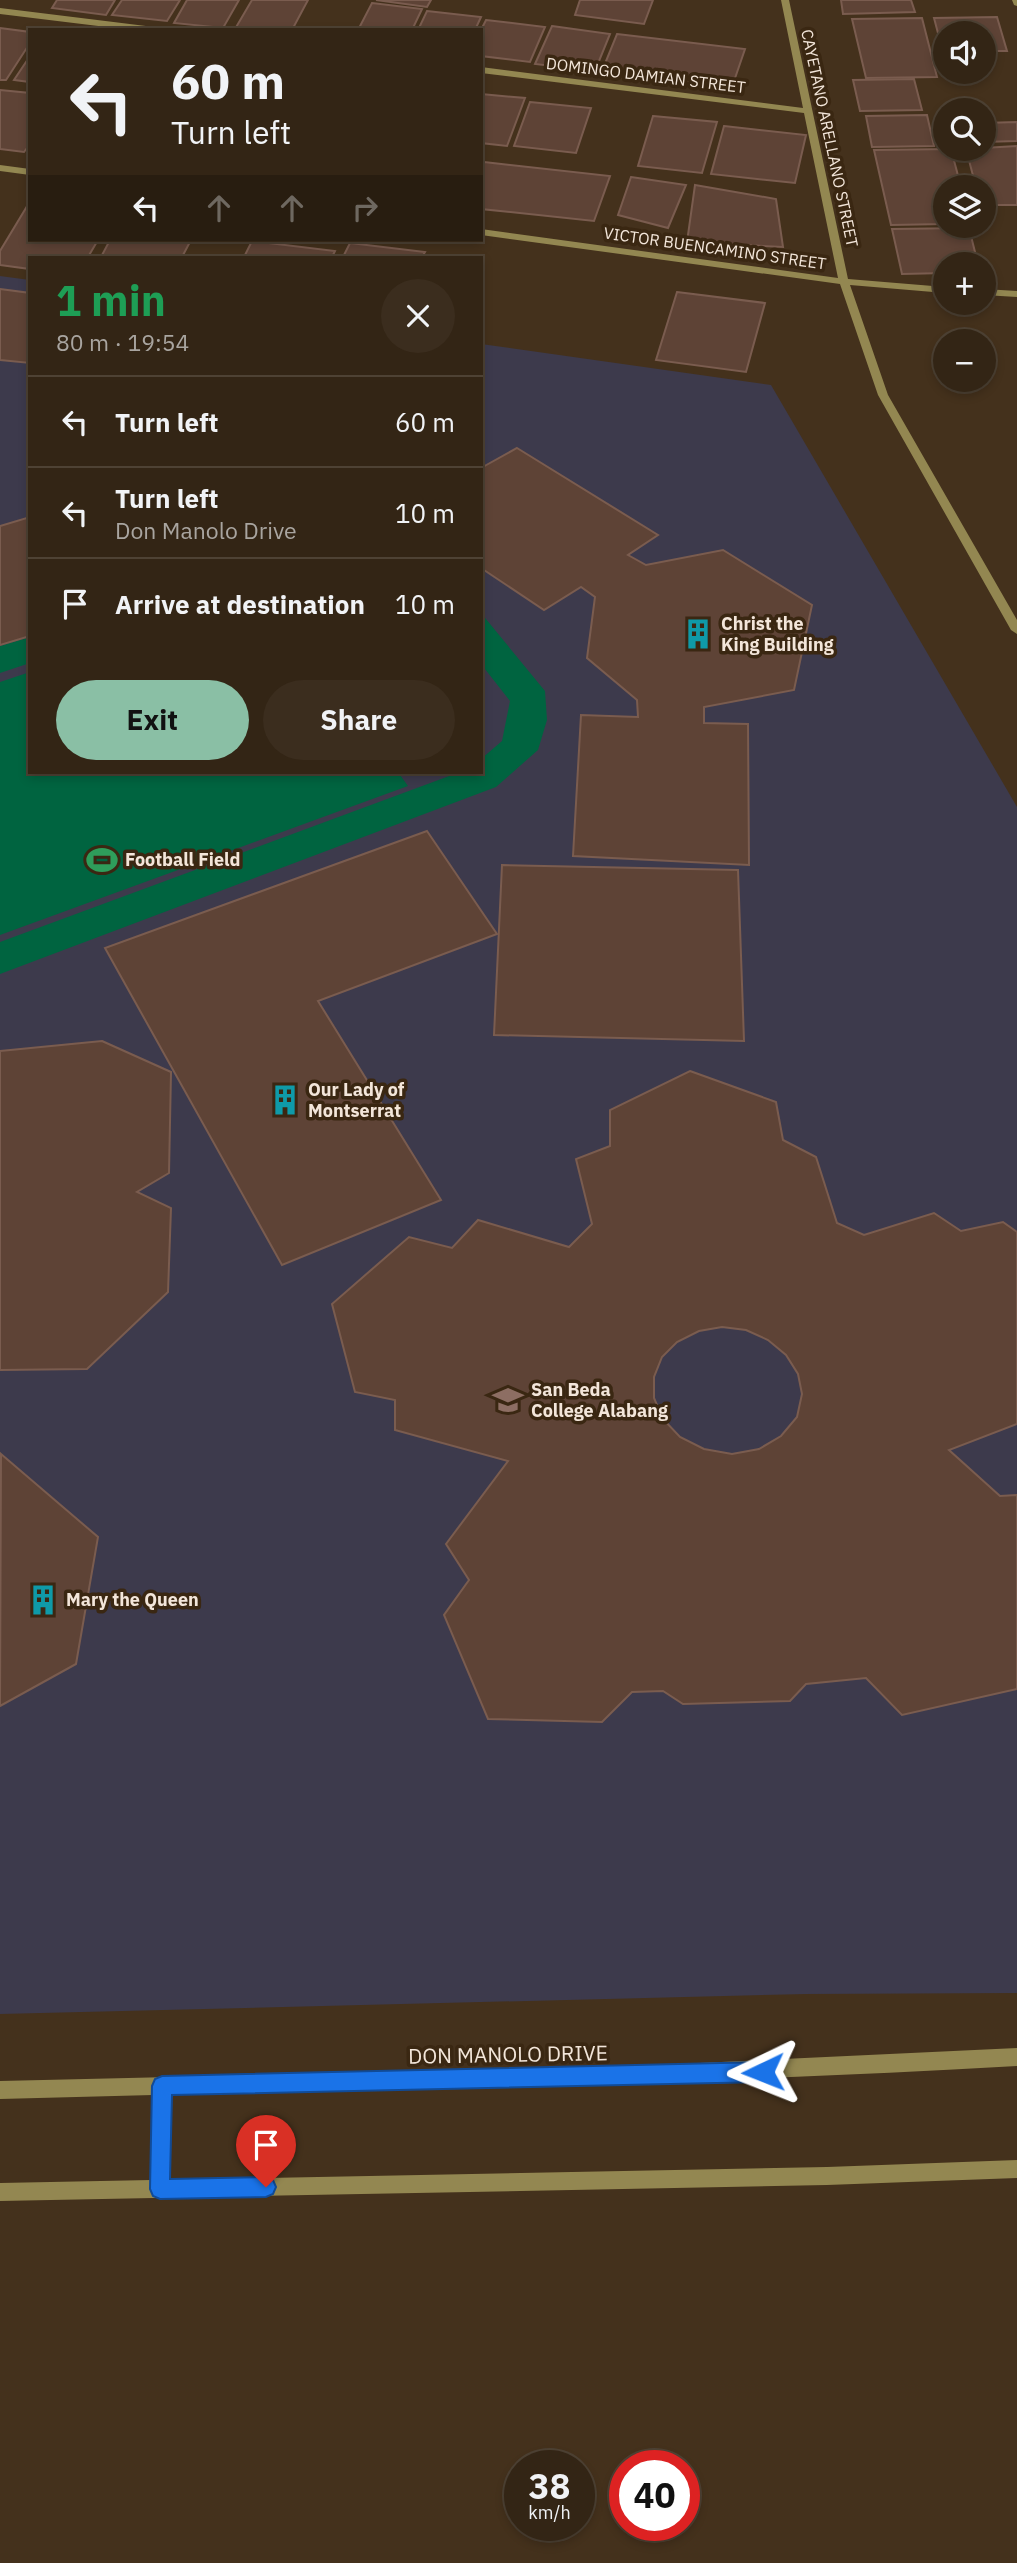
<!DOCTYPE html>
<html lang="en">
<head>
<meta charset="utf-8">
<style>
  :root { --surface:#332515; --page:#3b2d1e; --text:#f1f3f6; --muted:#a9a5a0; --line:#4e4234; --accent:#8abfa5 }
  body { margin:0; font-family:"IBM Plex Sans",sans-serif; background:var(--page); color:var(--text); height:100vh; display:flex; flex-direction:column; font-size:26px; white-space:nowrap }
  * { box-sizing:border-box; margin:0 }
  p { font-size:23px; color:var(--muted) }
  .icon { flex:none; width:38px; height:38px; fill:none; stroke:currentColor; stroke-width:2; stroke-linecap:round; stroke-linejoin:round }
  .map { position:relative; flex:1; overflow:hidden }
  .panel { position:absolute; left:28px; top:256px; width:455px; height:518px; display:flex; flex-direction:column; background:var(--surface); border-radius:0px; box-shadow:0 4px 10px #0003,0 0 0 2px var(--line) }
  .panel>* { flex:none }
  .banner { position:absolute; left:28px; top:28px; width:455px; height:214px; border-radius:0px; box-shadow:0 4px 10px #0003,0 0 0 2px var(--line); background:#332515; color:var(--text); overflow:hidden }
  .buttons { position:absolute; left:933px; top:21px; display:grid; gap:14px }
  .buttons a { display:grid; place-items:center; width:63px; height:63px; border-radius:50%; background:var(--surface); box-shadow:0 4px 10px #0003,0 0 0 2px var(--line); font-size:35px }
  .speed { position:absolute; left:504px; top:2450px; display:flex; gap:14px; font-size:35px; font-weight:700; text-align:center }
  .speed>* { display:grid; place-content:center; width:91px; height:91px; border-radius:50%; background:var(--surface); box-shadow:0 4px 10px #0003,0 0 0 2px var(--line); line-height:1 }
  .speed small { font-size:18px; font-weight:400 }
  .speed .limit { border:10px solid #d22; background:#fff; color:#111 }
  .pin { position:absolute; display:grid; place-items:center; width:60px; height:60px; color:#fff; margin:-72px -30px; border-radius:50% 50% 50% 0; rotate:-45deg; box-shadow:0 0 7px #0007 }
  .pin .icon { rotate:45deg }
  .me { position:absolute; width:77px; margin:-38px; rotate:268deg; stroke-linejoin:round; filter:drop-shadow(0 0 5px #0008) }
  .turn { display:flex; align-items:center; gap:24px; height:147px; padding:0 28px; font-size:32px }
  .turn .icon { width:91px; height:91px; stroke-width:2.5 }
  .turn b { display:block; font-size:49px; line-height:60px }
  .lanes { display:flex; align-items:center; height:66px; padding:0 28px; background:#0003; justify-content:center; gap:35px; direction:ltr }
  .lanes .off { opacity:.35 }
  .round { display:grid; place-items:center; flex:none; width:74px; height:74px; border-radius:37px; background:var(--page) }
  .headline { display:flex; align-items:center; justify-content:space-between; height:119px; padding:0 28px }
  h1 { font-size:42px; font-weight:800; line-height:52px; color:#1e9e55 }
  .button { display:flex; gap:14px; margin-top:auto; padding:14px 28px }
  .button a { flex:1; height:80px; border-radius:42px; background:var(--accent); color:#111; font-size:28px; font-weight:800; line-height:80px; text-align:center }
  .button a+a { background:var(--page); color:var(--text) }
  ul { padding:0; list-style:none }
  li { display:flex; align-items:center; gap:21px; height:91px; padding:0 28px; border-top:2px solid var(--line) }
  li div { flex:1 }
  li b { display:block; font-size:26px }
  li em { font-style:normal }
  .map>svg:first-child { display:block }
</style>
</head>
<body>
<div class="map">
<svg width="1017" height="2563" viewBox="0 0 1017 2563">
  <rect width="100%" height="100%" fill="#44311c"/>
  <polygon fill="#3d3a4c" points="0,276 30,280 30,772 481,772 481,344 771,385 1017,807 1017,1993 807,1994 0,2014"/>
  <g fill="#006440">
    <polygon points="481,613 545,691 547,720 538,750 496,787 0,974 0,942 460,772 481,772 481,759 502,741 510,701 481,664"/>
    <polygon points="30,637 30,663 0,673 0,646"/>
    <polygon points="30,672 30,772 398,772 408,786 0,935 0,682"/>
  </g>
  <g fill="#5e4336" stroke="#7a5c4f" stroke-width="2" fill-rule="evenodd">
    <polygon points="57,0 115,0 106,15 52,8"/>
    <polygon points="122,0 180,0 167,21 112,15"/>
    <polygon points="187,0 239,0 223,28 174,23"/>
    <polygon points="252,0 308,0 292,30 235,29"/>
    <polygon points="376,0 431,0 427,7"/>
    <polygon points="580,0 653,0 644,24 575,15"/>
    <polygon points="841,0 911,0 915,12 843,14"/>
    <polygon points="372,3 422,9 412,30 358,30"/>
    <polygon points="427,11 481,17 475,30 418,30"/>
    <polygon points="997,17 1007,51 984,51 984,33 945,33 945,52 943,52 934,18"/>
    <polygon points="922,18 937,77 866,78 852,19"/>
    <polygon points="486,20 545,27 530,62 481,56 481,30"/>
    <polygon points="552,26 610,34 595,71 535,64"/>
    <polygon points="0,28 30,32 30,43 6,80 0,80"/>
    <polygon points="617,34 745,49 732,87 602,71"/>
    <polygon points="30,56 30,82 14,80"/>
    <polygon points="914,79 922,110 860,111 853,80"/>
    <polygon points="0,90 30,93 30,144 24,152 0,149"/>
    <polygon points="481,94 525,98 507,146 481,143"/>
    <polygon points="530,102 591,108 576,153 514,146"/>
    <polygon points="927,115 934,146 872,147 866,116"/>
    <polygon points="653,116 717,122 702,173 638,166"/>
    <polygon points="1017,122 1017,141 984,142 984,123"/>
    <polygon points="724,126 806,135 795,183 711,174"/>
    <polygon points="1017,146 1017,205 984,205 984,187 976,187 966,149"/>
    <polygon points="951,149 961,187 945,187 945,224 891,225 874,150"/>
    <polygon points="484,162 610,176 594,221 481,209 481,168"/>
    <polygon points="631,177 686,185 668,228 618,215"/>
    <polygon points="695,185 776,199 783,247 687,242"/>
    <polygon points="29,203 30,240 98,240 88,257 30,257 30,269 0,265 0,251"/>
    <polygon points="969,228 978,264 945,264 945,273 902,274 892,229"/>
    <polygon points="110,240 191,240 182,257 101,257"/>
    <polygon points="252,241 335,251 332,257 244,257"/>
    <polygon points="350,243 425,252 422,257 343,257"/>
    <polygon points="0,289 30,293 30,363 0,360"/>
    <polygon points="677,292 765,303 746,372 656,360"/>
    <polygon points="517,448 658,535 628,555 646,565 723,550 812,605 794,690 704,707 704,723 748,724 749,865 573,856 581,715 638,717 637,700 587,658 595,597 581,587 544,610 481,568 481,468"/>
    <polygon points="30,517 30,636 0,645 0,526"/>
    <polygon points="427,831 497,934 318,1001 441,1200 282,1265 105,948"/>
    <polygon points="502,865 738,870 744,1041 494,1035"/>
    <polygon points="102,1041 171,1072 169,1173 137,1192 171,1208 168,1292 87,1369 0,1370 0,1051"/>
    <path d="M690,1071L776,1102L783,1140L816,1157L837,1223L864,1235L934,1213L961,1231L1003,1222L1017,1232V1424L949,1450L1000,1496L1017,1495V1689L902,1715L866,1678L806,1684L790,1701L683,1704L663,1691L632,1692L602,1722L488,1719L444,1615L469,1580L446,1544L508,1461L395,1430V1400L355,1392L332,1304L409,1237L452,1248L478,1220L569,1247L592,1224L576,1159L610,1146V1110ZM722,1327L746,1330L768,1340L786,1355L798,1374L802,1394L797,1417L781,1436L759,1449L732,1454L704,1449L680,1437L663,1419L654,1398V1377L662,1357L677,1342L699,1331Z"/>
    <polygon points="1,1454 98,1537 76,1664 0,1706"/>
  </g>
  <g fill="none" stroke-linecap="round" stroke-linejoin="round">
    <g fill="#938751" fill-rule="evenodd">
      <polygon points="781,0 789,0 848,279 945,287 945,293 850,285 888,395 1017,620 1017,634 1011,630 878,395 840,284 481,235 481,229 838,278 804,113 481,73 481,67 803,108"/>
      <polygon points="1012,0 1017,0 1017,6 1014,5"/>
      <polygon points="0,8 154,27 158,30 131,30 0,14"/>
      <polygon points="0,165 30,169 30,175 0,171"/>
      <polygon points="984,289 1017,291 1017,297 984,295"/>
    </g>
    <path fill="#938751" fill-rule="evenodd" d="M1017,2048V2066C735,2082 453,2089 171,2095L169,2180L827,2167L1017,2160V2178L827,2185L0,2201V2183L151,2180L153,2095L0,2099V2081L636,2066Z"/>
  </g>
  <polygon fill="#1a73e8" stroke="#114b97" stroke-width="2" points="763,2062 770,2065 773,2072 770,2079 763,2082 172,2095 170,2179 266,2177 273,2180 276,2187 273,2194 266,2197 160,2199 153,2196 150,2189 152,2086 155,2079 162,2076"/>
  <defs>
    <g id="building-bare" transform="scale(2.415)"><path d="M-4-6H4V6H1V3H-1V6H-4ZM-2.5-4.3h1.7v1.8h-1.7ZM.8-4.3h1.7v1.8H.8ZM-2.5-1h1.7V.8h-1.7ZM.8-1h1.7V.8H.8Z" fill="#0f9aa8" stroke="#3a2712" stroke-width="2.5" paint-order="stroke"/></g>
    <g id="stadium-bare" transform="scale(2.415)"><path d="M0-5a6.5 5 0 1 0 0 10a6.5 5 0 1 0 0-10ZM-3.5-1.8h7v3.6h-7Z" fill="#2e9e5b" stroke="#3a2712" stroke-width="2.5" paint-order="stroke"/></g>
    <g id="university-bare" transform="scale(2.415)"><path d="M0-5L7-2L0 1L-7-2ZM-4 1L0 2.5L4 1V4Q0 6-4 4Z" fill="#8d6e63" stroke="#3a2712" stroke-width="2.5" paint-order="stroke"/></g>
  </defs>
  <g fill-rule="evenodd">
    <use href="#building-bare" x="698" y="634"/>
    <use href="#stadium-bare" x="102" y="860"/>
    <use href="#building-bare" x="285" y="1100"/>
    <use href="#university-bare" x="508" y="1400"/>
    <use href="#building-bare" x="43" y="1600"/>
  </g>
  <g text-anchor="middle" stroke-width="7" stroke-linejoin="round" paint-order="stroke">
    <g font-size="16" fill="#f3e6da" stroke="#3a2712">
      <text transform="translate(646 75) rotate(7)" y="6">DOMINGO DAMIAN STREET</text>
      <text transform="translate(830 138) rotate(78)" y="6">CAYETANO ARELLANO STREET</text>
      <text transform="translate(715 248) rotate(8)" y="6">VICTOR BUENCAMINO STREET</text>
    </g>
    <g font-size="18" font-weight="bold" fill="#f3e6da" stroke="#3a2712" text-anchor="start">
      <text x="721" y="630">Christ the<tspan x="721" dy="21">King Building</tspan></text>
      <text x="125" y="866">Football Field</text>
      <text x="308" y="1096">Our Lady of<tspan x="308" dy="21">Montserrat</tspan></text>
      <text x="531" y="1396">San Beda<tspan x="531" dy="21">College Alabang</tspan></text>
      <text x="66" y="1606">Mary the Queen</text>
    </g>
    <g font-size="21" fill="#f3e6da" stroke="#3a2712">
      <text transform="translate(508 2055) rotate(-1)" y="7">DON MANOLO DRIVE</text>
    </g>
  </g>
</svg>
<div class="buttons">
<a><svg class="icon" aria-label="sound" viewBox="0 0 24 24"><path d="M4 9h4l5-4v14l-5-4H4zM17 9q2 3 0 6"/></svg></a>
<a><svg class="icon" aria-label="search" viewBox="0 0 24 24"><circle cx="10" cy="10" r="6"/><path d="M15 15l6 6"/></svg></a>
<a><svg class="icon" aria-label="layers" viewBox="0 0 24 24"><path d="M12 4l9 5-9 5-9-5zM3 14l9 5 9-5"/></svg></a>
<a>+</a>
<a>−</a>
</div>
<div class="speed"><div>38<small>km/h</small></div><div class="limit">40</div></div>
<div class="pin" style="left:266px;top:2187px;background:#d93025"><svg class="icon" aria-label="arrive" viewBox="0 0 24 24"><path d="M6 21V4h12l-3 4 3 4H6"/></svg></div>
<svg class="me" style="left:763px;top:2072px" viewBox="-20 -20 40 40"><path d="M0-17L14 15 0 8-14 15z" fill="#1a73e8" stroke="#fff" stroke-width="4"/></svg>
<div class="banner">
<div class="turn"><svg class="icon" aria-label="left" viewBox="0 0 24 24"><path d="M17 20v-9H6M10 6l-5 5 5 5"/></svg><div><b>60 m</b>Turn left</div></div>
<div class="lanes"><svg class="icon" aria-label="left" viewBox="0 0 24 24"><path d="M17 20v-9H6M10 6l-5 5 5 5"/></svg><svg class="icon off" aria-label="ahead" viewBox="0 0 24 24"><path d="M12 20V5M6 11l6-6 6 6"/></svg><svg class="icon off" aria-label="ahead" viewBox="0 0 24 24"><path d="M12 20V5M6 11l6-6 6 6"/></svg><svg class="icon off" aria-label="right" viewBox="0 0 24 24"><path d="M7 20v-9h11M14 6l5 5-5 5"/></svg></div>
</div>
<section class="panel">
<div class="headline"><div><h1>1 min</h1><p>80 m · 19:54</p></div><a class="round"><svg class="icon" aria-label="close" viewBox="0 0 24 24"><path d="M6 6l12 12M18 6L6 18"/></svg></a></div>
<ul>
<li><svg class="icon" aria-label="left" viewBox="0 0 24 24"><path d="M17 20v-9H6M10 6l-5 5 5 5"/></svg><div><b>Turn left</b></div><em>60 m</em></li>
<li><svg class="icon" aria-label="left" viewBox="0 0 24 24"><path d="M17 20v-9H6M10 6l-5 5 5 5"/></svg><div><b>Turn left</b><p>Don Manolo Drive</p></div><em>10 m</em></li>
<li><svg class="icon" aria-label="arrive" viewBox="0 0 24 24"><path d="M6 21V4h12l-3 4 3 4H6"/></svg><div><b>Arrive at destination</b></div><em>10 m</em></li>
</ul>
<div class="button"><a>Exit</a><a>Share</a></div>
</section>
</div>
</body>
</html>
